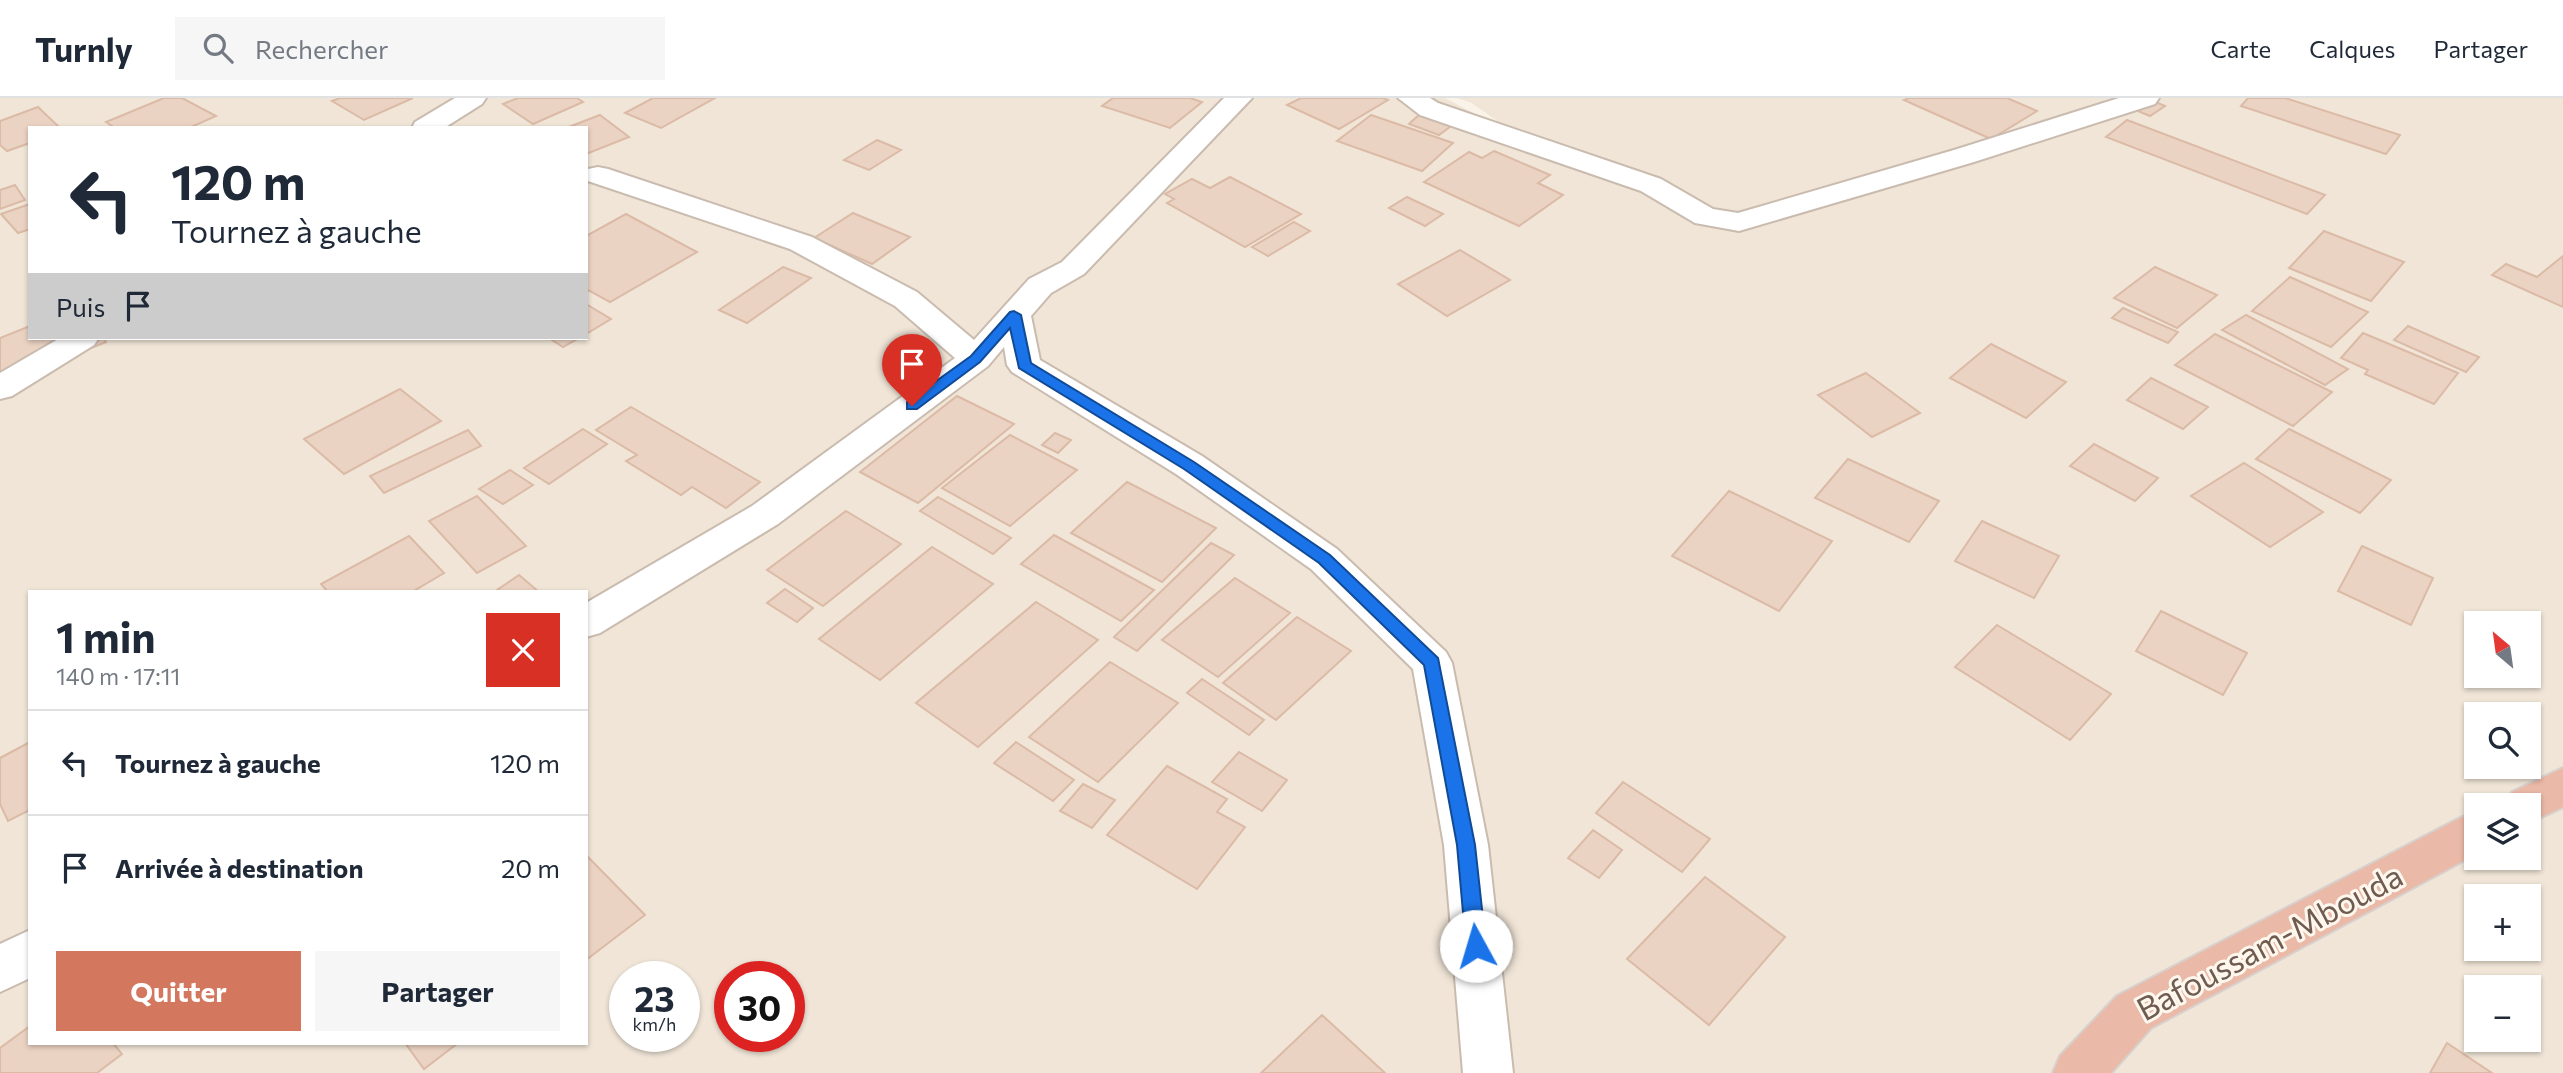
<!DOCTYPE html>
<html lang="fr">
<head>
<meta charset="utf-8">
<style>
  :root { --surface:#fff; --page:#f6f6f7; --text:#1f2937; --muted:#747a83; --line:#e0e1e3; --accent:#d3785e }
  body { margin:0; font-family:Commissioner,sans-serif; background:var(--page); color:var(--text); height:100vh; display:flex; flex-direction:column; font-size:26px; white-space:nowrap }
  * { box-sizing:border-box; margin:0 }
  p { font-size:23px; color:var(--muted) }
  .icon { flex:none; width:38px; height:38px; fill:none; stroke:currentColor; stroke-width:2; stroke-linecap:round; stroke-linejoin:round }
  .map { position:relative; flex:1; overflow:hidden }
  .panel { position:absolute; left:28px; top:492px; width:560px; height:455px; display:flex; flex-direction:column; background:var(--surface); border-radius:0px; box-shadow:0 2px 5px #0004 }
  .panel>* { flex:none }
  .top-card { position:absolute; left:28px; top:28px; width:560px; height:214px; border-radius:0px; box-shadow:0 2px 5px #0004; background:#fff; color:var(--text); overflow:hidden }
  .needle { width:46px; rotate:331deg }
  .buttons { position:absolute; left:2464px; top:513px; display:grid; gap:14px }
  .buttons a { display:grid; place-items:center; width:77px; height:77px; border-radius:0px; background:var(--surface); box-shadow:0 2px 5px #0004; font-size:35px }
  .speed { position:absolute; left:609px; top:863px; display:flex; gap:14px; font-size:35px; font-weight:700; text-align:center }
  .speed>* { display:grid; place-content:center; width:91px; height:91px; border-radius:50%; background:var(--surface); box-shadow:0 2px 5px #0004; line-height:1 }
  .speed small { font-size:18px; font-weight:400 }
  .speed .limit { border:10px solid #d22; background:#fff; color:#111 }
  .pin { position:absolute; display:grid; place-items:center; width:60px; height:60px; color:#fff; margin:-72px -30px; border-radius:50% 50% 50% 0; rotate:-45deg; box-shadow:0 0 7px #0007 }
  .pin .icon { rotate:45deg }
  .me { position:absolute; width:77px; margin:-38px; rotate:354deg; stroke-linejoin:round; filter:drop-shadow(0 0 5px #0008) }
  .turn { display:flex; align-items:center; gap:24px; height:147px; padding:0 28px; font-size:32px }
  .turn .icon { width:91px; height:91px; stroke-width:2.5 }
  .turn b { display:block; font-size:49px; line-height:60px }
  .then { display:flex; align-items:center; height:66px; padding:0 28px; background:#0003; gap:14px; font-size:26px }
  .round { display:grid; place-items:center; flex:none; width:74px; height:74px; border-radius:0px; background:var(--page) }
  .headline { display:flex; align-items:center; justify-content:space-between; height:119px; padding:0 28px }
  h1 { font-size:42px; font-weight:700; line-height:52px }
  .cta { display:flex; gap:14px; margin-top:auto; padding:14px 28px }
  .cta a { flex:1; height:80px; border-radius:0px; background:var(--accent); color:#fff; font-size:28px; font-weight:700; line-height:80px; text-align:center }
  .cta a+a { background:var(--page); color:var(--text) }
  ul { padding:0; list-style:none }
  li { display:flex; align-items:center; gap:21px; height:105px; padding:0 28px; border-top:2px solid var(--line) }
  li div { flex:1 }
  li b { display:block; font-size:26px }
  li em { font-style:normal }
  header { display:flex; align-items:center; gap:42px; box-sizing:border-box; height:98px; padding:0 35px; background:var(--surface); border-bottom:2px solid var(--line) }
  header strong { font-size:33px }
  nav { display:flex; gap:38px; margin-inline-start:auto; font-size:24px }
  .search { width:490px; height:63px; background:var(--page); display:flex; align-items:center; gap:18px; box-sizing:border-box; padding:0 24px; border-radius:0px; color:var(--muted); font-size:26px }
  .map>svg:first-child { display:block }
</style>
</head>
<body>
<header>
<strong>Turnly</strong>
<div class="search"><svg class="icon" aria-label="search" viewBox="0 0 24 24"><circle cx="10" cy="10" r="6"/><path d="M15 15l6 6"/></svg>Rechercher</div>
<nav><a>Carte</a><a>Calques</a><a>Partager</a></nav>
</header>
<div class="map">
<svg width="2563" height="975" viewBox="0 0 2563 975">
  <rect width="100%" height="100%" fill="#f9f3e8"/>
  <path fill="#f0e5d7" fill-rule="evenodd" d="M0,0H1445L1524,42L1472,5L1457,0H2563V975H0ZM30,30H586V240H30ZM30,494H586V945H30ZM2476,525H2529V578H2476ZM2476,616H2529V668H2476ZM2476,707H2529V760H2476ZM2476,798H2529V850H2476ZM625,878H684V938H625ZM730,878H789V938H730ZM2476,889H2529V942H2476Z"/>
  <g fill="#ebd3c3" stroke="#dbbaa6" stroke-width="2">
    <polygon points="164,0 182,0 216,18 189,30 115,30 106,24"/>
    <polygon points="340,0 413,0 364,22 332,3"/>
    <polygon points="518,0 577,0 583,4 533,26 503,6"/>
    <polygon points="653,0 715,0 661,30 625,15"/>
    <polygon points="1113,0 1190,0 1202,4 1170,30 1102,8"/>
    <polygon points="1301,0 1383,0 1388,2 1339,31 1287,7"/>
    <polygon points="1909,0 2007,0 2037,13 1991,41 1904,2"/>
    <polygon points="2248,0 2285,0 2400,37 2386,56 2241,8"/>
    <polygon points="2153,3 2165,8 2150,18 2138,13"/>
    <polygon points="38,9 60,30 30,30 30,45 7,53 0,47 0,23"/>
    <polygon points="600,17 629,39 586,56 586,30 566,30"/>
    <polygon points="1371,17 1453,45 1422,73 1337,43"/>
    <polygon points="1419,17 1451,28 1439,37 1409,26"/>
    <polygon points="2127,22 2325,97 2307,116 2106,39"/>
    <polygon points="877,42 901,52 869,72 844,62"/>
    <polygon points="1494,53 1550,77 1538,85 1563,97 1519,128 1424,84 1469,54 1482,60"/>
    <polygon points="1230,79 1301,116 1245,149 1167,105 1174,101 1165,96 1192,81 1210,90"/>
    <polygon points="15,87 25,102 0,111 0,92"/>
    <polygon points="1407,99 1443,116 1425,128 1389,110"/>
    <polygon points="30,106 30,131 18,135 1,116"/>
    <polygon points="853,115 910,139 872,166 814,140"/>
    <polygon points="626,116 697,154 610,204 586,191 586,138"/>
    <polygon points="1294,124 1310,133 1268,158 1252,149"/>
    <polygon points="2324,133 2404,164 2371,203 2289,170"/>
    <polygon points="1460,152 1510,182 1447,218 1398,186"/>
    <polygon points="2563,158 2563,209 2492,177 2506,166 2537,179"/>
    <polygon points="783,169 811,180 747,225 719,212"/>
    <polygon points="2155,169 2217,197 2177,230 2114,200"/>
    <polygon points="2290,179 2368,214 2331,249 2252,213"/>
    <polygon points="586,206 611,221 586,236"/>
    <polygon points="2123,210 2178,234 2168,245 2112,220"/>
    <polygon points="2246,217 2348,271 2325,287 2222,232"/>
    <polygon points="30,228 30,240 103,240 106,244 0,287 0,240"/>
    <polygon points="2408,228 2479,259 2466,274 2394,242"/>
    <polygon points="2363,235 2458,275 2434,306 2365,276 2368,272 2341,260"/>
    <polygon points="2215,236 2332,294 2293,328 2175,267"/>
    <polygon points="549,240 579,240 563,249"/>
    <polygon points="1991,246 2066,284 2026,320 1950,280"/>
    <polygon points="1866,275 1920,315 1872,339 1818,297"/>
    <polygon points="2151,280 2208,309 2183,331 2127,302"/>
    <polygon points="400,291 441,323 344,376 304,341"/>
    <polygon points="957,298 1014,326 918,405 860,374"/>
    <polygon points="631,309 760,384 726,410 692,389 681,397 626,363 637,357 596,332"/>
    <polygon points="583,331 607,346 549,386 524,370"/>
    <polygon points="2289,331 2391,382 2360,415 2256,361"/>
    <polygon points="468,332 481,348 384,395 370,378"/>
    <polygon points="1055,335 1071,342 1058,355 1042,347"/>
    <polygon points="1010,337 1077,372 1010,428 942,390"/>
    <polygon points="2094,346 2158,380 2135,403 2070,368"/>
    <polygon points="1848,361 1939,403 1909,444 1815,400"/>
    <polygon points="2244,365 2323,414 2270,449 2191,398"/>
    <polygon points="510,372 533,387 503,406 479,391"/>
    <polygon points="1127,384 1216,430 1162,484 1071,435"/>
    <polygon points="1729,393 1832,443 1779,513 1672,458"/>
    <polygon points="477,398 526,448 477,475 429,423"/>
    <polygon points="938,399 1011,440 993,456 920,413"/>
    <polygon points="846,413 901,446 823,508 767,472"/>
    <polygon points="1982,423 2059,458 2034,500 1955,463"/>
    <polygon points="1054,437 1154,492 1121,523 1021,466"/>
    <polygon points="409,438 444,475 412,494 328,494 321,486"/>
    <polygon points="1211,445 1234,457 1137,553 1114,539"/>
    <polygon points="2362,448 2433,480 2411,527 2338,493"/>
    <polygon points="932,449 993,486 880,582 819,541"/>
    <polygon points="519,477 539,494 494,494"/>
    <polygon points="1235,480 1290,515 1218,579 1162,542"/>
    <polygon points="785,491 813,510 797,524 767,505"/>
    <polygon points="1036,504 1098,542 978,649 916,605"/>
    <polygon points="2161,513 2247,555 2223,597 2136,553"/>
    <polygon points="1297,519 1351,553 1276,622 1223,585"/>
    <polygon points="1997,527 2111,596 2070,642 1955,569"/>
    <polygon points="1110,564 1178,605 1098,684 1029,639"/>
    <polygon points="1202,581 1264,622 1249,637 1187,595"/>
    <polygon points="30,644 30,712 8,723 0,706 0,660"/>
    <polygon points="1016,644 1074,682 1053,703 994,665"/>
    <polygon points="1239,654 1287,682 1262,713 1212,684"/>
    <polygon points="1167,668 1227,701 1217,714 1245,729 1197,791 1107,737"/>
    <polygon points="1623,684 1710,741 1682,774 1596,715"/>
    <polygon points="1083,686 1115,702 1092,730 1060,713"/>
    <polygon points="1593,732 1622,752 1599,780 1568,760"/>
    <polygon points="586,757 645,817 586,862"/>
    <polygon points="1705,779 1785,839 1709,927 1627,861"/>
    <polygon points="1322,917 1385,975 1261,975"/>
    <polygon points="30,928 30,945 113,945 122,956 97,975 0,975 0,950"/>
    <polygon points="405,945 458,945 424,971"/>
    <polygon points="2447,945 2492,975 2430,975"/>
  </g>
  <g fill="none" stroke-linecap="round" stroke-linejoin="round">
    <g stroke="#cabbaf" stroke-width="4">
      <g id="street">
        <polygon points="455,0 486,0 482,6 444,30 412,30 415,24"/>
        <polygon points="1224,0 1252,0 1084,176 1051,195 1031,218 1040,262 1202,358 1337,451 1446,554 1452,565 1488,747 1513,975 1463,975 1444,747 1413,571 1311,471 1176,376 1012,274 1007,267 1004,249 988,268 778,426 600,535 586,539 586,505 752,408 955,260 895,208 790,151 588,83 588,71 598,69 608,71 812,139 917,194 974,242 1029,181 1062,164"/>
        <polygon points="1398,0 1430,0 1438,5 1661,81 1713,111 1738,115 1954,52 2119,0 2159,0 2155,6 1974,64 1739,133 1695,125 1641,93 1420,17"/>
        <polygon points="60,240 99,240 94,247 12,298 0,301 0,275"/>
        <polygon points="30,832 30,880 0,894 0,846"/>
      </g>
    </g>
    <g stroke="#d7d1ce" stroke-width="4">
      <g id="highway">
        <polygon points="2563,670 2563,709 2529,725 2529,707 2506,707 2512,694"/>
        <polygon points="2476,715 2476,756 2151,930 2111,975 2053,975 2060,958 2117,898 2460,720"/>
      </g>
    </g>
    <use href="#street" fill="#fff" fill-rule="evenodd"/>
    <use href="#highway" fill="#ebb9a7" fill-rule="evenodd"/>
  </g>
  <polygon fill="#1a73e8" stroke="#114b97" stroke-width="2" points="1014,213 1021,217 1031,265 1194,364 1330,457 1438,560 1475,747 1486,848 1483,855 1476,857 1469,855 1466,848 1457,747 1424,567 1319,465 1184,371 1019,270 1010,230 980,264 917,311 907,311 907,304 971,258 1010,214"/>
  <g text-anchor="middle" stroke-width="6" stroke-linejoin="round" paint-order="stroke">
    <g font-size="32" fill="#705b4f" stroke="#fdf7ee">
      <text transform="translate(2270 845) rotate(-28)" y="11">Bafoussam-Mbouda</text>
    </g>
  </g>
</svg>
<div class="buttons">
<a><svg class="needle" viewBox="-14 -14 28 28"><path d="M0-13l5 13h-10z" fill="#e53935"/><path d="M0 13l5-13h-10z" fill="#747a83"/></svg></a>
<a><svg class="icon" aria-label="search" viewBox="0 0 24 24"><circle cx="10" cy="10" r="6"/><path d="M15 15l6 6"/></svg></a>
<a><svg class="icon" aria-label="layers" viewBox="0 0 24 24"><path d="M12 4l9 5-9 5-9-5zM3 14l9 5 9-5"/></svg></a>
<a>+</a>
<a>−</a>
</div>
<div class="speed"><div>23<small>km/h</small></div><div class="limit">30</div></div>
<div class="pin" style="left:912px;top:308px;background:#d93025"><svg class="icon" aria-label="arrive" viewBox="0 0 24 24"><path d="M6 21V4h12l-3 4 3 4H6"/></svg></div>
<svg class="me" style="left:1476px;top:848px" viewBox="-20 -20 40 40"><circle r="19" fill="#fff"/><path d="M0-13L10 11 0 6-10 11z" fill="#1a73e8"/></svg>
<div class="top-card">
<div class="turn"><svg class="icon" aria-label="left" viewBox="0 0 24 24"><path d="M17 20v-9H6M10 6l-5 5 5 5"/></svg><div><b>120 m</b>Tournez à gauche</div></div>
<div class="then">Puis<svg class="icon" aria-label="arrive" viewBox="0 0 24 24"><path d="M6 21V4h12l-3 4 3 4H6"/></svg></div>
</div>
<section class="panel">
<div class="headline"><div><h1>1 min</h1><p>140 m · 17:11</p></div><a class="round" style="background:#d93025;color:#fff"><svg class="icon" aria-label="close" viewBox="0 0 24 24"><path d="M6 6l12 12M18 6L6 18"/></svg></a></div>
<ul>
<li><svg class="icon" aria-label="left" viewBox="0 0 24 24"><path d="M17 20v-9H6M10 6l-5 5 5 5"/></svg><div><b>Tournez à gauche</b></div><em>120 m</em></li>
<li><svg class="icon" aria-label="arrive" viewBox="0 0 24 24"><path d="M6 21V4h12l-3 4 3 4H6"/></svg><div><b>Arrivée à destination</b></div><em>20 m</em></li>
</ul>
<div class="cta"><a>Quitter</a><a>Partager</a></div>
</section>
</div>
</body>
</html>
